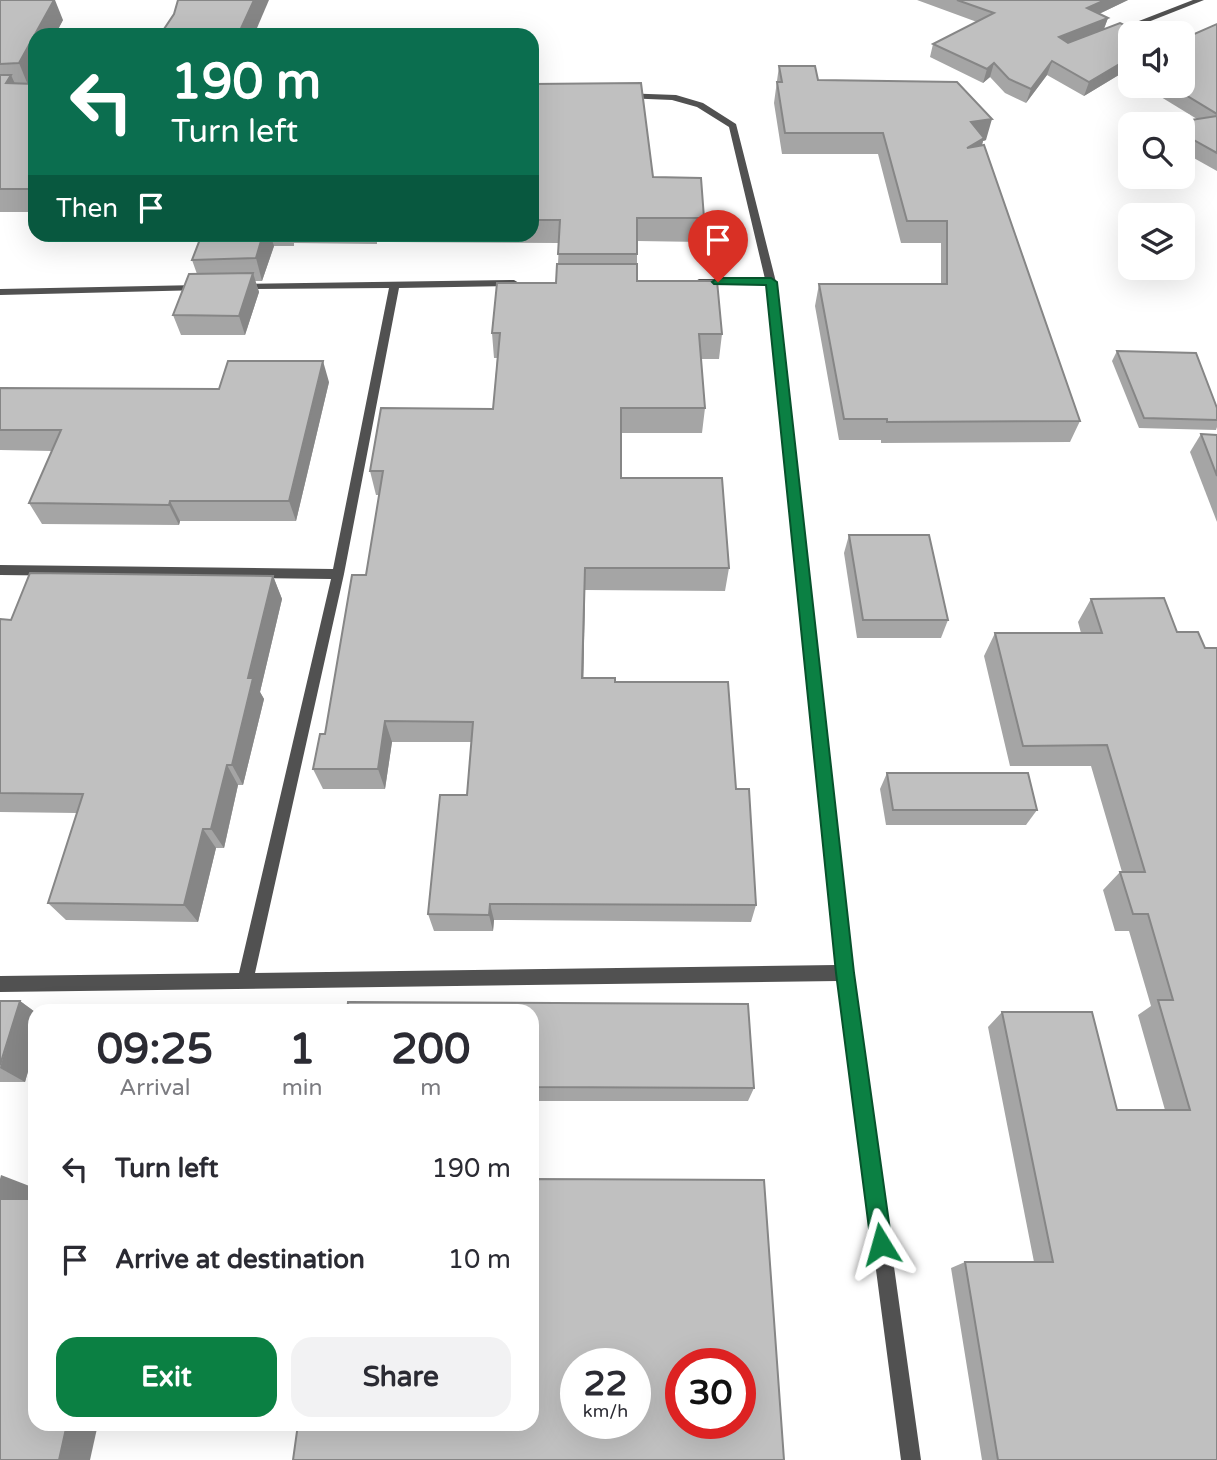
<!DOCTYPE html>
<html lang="en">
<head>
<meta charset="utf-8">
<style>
  :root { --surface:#fff; --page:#f2f2f3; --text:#2b2b33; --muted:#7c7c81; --accent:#0b8043 }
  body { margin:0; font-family:"Varela Round",sans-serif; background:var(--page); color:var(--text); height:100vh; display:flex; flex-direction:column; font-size:26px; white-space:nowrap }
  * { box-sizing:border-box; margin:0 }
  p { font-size:23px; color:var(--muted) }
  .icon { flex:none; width:38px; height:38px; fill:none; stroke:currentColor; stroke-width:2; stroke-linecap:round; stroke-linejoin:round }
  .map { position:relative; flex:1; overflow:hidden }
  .panel { position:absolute; left:28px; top:1004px; width:511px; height:427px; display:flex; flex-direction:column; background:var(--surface); border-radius:21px; box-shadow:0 7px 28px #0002 }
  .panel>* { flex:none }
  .guide { position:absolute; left:28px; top:28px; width:511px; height:214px; border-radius:21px; box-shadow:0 7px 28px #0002; background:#0b6e4f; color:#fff; overflow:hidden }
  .tools { position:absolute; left:1118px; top:21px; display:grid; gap:14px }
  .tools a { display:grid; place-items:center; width:77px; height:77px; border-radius:14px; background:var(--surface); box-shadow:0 7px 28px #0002; font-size:35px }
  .speed { position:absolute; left:560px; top:1348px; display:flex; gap:14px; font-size:35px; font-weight:700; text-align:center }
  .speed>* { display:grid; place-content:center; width:91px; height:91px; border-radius:50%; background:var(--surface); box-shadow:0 7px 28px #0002; line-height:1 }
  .speed small { font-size:18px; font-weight:400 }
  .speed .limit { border:10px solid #d22; background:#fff; color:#111 }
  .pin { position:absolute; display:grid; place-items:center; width:60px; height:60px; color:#fff; margin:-72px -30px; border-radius:50% 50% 50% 0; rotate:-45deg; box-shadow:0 0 7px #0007 }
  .pin .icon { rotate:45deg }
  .me { position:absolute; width:77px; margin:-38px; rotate:352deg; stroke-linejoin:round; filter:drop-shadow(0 0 5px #0008) }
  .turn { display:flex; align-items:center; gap:24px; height:147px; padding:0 28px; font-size:32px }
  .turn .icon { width:91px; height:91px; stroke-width:2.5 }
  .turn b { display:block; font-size:49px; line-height:60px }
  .then { display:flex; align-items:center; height:66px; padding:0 28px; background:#0003; gap:14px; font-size:26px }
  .eta { display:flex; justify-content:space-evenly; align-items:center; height:119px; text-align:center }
  .eta b { font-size:42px; font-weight:800; line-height:49px }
  .action { display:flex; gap:14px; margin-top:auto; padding:14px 28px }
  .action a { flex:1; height:80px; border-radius:21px; background:var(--accent); color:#fff; font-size:28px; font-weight:800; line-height:80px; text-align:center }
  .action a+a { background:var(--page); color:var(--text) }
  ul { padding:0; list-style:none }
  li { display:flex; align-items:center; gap:21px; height:91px; padding:0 28px }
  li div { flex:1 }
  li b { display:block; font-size:26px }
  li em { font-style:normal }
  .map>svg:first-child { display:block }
</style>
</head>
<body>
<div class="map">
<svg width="1217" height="1460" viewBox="0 0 1217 1460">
  <rect width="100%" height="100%" fill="#fff"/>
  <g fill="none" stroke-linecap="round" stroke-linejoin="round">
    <g fill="#515151" fill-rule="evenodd">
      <polygon points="1193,0 1204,0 1115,35 1108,33"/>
      <polygon points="621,93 676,95 703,103 736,124 776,282 853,973 921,1460 901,1460 838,981 0,992 0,976 239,973 331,579 0,575 0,565 333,569 389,288 237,289 237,285 241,284 514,280 519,283 514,286 399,288 344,574 255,973 836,965 766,285 699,285 694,282 699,279 765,279 729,127 697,107 672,100 624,98 620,95"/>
      <polygon points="199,285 204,288 203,290 0,295 0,289"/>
    </g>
  </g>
  <g fill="#a5a5a5">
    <polygon points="0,0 63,20 29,83 35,84 35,212 0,212"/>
    <polygon points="917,0 1128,0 1099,14 1108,18 1104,29 1130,33 1130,78 1122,73 1084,96 1047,75 1026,103 1005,93 990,77 983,83 930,57 933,44 977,22"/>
    <polygon points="1217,24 1217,171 1183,152 1183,124 1197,119 1143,86 1183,86"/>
    <polygon points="779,66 986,140 983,141 982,145 1080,421 1070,442 881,443 881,440 839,440 815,306 819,284 941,284 941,243 901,243 878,154 782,154 774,103"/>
    <polygon points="532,84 704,218 702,242 637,241 637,281 722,334 719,359 701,359 705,408 702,433 621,433 621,478 729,568 725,591 585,590 583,678 615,682 736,789 756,905 751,922 494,920 493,931 434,931 428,914 467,795 471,742 392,742 385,789 323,789 313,769 325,734 366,575 379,495 376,495 370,471 493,409 497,358 494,358 492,333 556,283 558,264 559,243 386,242 384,234 532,234"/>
    <polygon points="202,234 377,234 377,244 294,243 294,246 274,246 262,281 255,281 259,292 245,335 181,335 173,315 197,274 192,260"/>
    <polygon points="1117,351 1217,408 1217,427 1216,430 1139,428 1112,361"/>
    <polygon points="329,382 296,521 180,521 179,525 42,524 29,503 52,451 0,450 0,388 219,389"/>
    <polygon points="1201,434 1217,435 1217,522 1190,452"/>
    <polygon points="849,535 948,620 941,638 857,638 844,553"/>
    <polygon points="273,576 282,599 260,692 264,699 243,785 238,785 224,848 216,848 198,922 66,920 48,903 77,813 0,812 0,619 11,620"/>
    <polygon points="1164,598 1217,1460 982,1460 951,1268 965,1262 1034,1262 988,1027 1002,1012 1117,1110 1165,1110 1138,1015 1151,1006 1129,931 1115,931 1103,890 1120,872 1122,872 1091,766 1010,766 984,656 995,633 1081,633 1078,622 1091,599"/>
    <polygon points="887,773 1037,810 1026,825 886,825 880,789"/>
    <polygon points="0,1001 20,1001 35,1012 35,1047 25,1082 0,1082"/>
    <polygon points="532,1012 754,1088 748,1101 532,1101"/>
  </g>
  <g fill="#868686">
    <polygon points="54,0 55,0 63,20 55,35 35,35 35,73 28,85 19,63"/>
    <polygon points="254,0 269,0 254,35 238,35"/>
    <polygon points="1105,0 1128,0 1082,22 1087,8"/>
    <polygon points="1108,18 1103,31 1055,51 1059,37"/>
    <polygon points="1128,59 1122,73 1084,96 1089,82"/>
    <polygon points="1052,61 1047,75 1026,103 1031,89"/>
    <polygon points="994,63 990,77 983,83 987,69"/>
    <polygon points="11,75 21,97 6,83"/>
    <polygon points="992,119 986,140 983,141 978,159 965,144 971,122"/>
    <polygon points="263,234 270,234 274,246 262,281 256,258"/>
    <polygon points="253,273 259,292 245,335 239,316"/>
    <polygon points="323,361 329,382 296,521 289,501"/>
    <polygon points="170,501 180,521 179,525 169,505"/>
    <polygon points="585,568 585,590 583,699 582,678"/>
    <polygon points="273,576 282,599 260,692 264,699 243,785 232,765 248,678"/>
    <polygon points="385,721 392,742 385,789 378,769"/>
    <polygon points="227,765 238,785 224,848 211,829"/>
    <polygon points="203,829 216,848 198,922 184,905"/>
    <polygon points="490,904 494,920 493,931 489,915"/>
    <polygon points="20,1001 35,1012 35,1047 25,1082 0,1068"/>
    <polygon points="1,1175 32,1187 25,1210 0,1201 0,1179"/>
    <polygon points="67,1424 98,1424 90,1460 59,1460"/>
  </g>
  <g fill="#c0c0c0" stroke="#868686" stroke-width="2" fill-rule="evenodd">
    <polygon points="0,0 54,0 19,63 0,64"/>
    <polygon points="178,0 254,0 238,35 160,35 174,14"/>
    <polygon points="957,0 1105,0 1087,8 1108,18 1059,37 1068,43 1120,23 1143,33 1130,33 1130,61 1128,59 1089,82 1052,61 1031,89 1009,79 994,63 987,69 933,44 994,13"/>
    <polygon points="1217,24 1217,114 1171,86 1183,86 1183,39"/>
    <polygon points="779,66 815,66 818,80 957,82 992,119 971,122 984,138 967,148 984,145 1080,421 887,422 887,419 844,419 819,284 947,284 947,221 907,221 883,133 785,133 777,82 782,82"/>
    <polygon points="0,75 11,75 6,83 35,84 35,186 33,189 0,189"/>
    <polygon points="641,83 653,177 701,178 704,218 637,218 637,254 558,254 560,220 532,220 532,84"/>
    <polygon points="1217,116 1217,153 1183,134 1183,124 1165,124"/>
    <polygon points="202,234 263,234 256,258 192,260"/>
    <polygon points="557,264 637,264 637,281 717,281 722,334 699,334 705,408 621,408 621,478 722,478 729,568 585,568 582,678 615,678 615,682 728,682 736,789 749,789 756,905 490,904 489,915 428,914 440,795 467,795 473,722 385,721 378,769 313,769 320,734 325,734 352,575 366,575 383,471 370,471 381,408 493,409 500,333 492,333 497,283 556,283"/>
    <polygon points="253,273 239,316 173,315 189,274"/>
    <polygon points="1117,351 1196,353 1217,408 1217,420 1144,418"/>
    <polygon points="228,361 323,361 289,501 170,501 169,505 29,503 61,430 0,430 0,388 219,389"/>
    <polygon points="1201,434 1217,435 1217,476"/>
    <polygon points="849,535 929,535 948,620 863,620"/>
    <polygon points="30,573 273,576 248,678 253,678 232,765 227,765 211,829 203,829 184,905 48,903 83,794 0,793 0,619 11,620"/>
    <polygon points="1164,598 1177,632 1198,632 1205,648 1217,648 1217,1460 998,1460 965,1262 1053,1262 1002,1012 1092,1012 1117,1110 1190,1110 1158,1000 1173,1000 1148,914 1133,914 1120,872 1145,872 1107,745 1023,746 995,633 1102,633 1091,599"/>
    <polygon points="887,773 1028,773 1037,810 893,810"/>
    <polygon points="0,1001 20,1001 0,1065"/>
    <polygon points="348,1002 748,1004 754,1088 532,1087 532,1012 347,1012"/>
    <path d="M532,1179L764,1180L784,1460H293L298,1424H532ZM576,1363H635V1423H576ZM681,1363H740V1423H681Z"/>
    <polygon points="0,1199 35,1199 35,1424 67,1424 59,1460 0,1460"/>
  </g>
  <polygon fill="#0b8043" stroke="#07532c" stroke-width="2" points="718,278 771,278 777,282 854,973 892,1244 889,1251 881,1254 874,1251 871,1244 836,973 766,285 714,284 712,282"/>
</svg>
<div class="tools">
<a><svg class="icon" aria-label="sound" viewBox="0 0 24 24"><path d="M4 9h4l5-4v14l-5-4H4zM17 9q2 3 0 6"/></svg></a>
<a><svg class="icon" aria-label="search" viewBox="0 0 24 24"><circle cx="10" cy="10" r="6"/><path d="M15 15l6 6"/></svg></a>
<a><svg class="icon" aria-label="layers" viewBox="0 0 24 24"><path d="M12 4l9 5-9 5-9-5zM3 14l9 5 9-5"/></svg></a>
</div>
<div class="speed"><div>22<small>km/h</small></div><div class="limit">30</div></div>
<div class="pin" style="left:718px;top:282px;background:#d93025"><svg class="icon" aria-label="arrive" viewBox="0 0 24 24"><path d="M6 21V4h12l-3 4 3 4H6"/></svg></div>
<svg class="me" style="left:881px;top:1244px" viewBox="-20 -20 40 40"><path d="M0-17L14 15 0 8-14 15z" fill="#0b8043" stroke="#fff" stroke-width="4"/></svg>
<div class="guide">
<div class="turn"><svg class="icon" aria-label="left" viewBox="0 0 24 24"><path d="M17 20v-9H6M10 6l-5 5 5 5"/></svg><div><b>190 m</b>Turn left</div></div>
<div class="then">Then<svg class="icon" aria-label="arrive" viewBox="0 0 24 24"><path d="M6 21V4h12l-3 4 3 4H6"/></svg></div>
</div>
<section class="panel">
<div class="eta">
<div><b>09:25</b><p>Arrival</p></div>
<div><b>1</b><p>min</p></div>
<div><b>200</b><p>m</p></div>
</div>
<ul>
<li><svg class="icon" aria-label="left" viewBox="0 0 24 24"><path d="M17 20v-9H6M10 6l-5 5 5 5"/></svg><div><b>Turn left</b></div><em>190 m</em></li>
<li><svg class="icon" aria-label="arrive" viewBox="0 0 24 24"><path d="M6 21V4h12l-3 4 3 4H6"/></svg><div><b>Arrive at destination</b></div><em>10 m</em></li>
</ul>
<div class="action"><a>Exit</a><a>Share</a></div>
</section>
</div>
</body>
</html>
